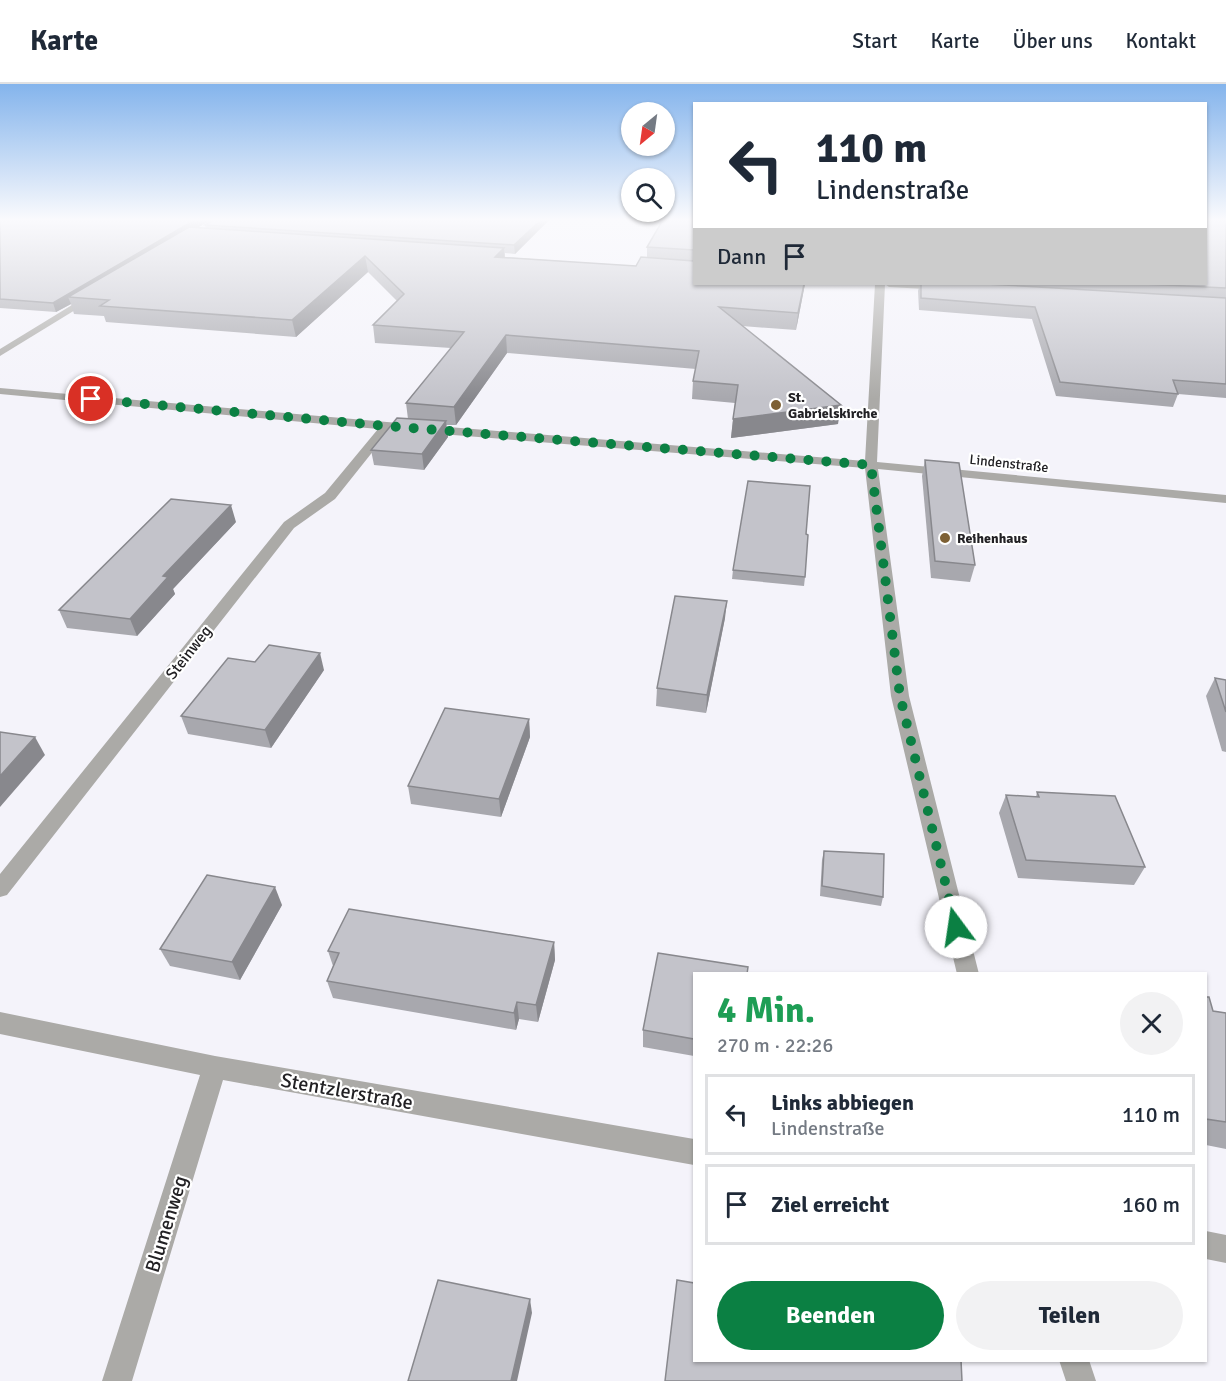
<!DOCTYPE html>
<html lang="de">
<head>
<meta charset="utf-8">
<style>
  :root { --surface:#fff; --page:#f2f2f3; --text:#1f2937; --muted:#747a83; --line:#e0e1e3; --accent:#0b8043 }
  body { margin:0; font-family:Signika,sans-serif; background:var(--page); color:var(--text); height:100vh; display:flex; flex-direction:column; font-size:22px; white-space:nowrap }
  * { box-sizing:border-box; margin:0 }
  p { font-size:20px; color:var(--muted) }
  .icon { flex:none; width:33px; height:33px; fill:none; stroke:currentColor; stroke-width:2; stroke-linecap:round; stroke-linejoin:round }
  .map { position:relative; flex:1; overflow:hidden }
  .details { position:absolute; left:693px; top:888px; width:514px; height:390px; display:flex; flex-direction:column; background:var(--surface); border-radius:0px; box-shadow:0 2px 4px #0004 }
  .details>* { flex:none }
  .guide { position:absolute; left:693px; top:18px; width:514px; height:183px; border-radius:0px; box-shadow:0 2px 4px #0004; background:#fff; color:var(--text); overflow:hidden }
  .needle { width:39px; rotate:209deg }
  .fabs { position:absolute; left:621px; top:18px; display:grid; gap:12px }
  .fabs a { display:grid; place-items:center; width:54px; height:54px; border-radius:50%; background:var(--surface); box-shadow:0 2px 4px #0004; font-size:30px }
  .pin { position:absolute; display:grid; place-items:center; width:51px; height:51px; color:#fff; margin:-26px; border:3px solid #fff; border-radius:50%; box-shadow:0 2px 6px #0007 }
  .me { position:absolute; width:66px; margin:-33px; rotate:346deg; stroke-linejoin:round; filter:drop-shadow(0 0 4px #0008) }
  .turn { display:flex; align-items:center; gap:21px; height:126px; padding:0 24px; font-size:27px }
  .turn .icon { width:78px; height:78px; stroke-width:2.5 }
  .turn b { display:block; font-size:42px; line-height:51px }
  .then { display:flex; align-items:center; height:57px; padding:0 24px; background:#0003; gap:12px; font-size:22px }
  .round { display:grid; place-items:center; flex:none; width:63px; height:63px; border-radius:32px; background:var(--page) }
  .head { display:flex; align-items:center; justify-content:space-between; height:102px; padding:0 24px }
  h1 { font-size:36px; font-weight:700; line-height:45px; color:#1e9e55 }
  .button { display:flex; gap:12px; margin-top:auto; padding:12px 24px }
  .button a { flex:1; height:69px; border-radius:36px; background:var(--accent); color:#fff; font-size:24px; font-weight:700; line-height:69px; text-align:center }
  .button a+a { background:var(--page); color:var(--text) }
  ul { padding:0; list-style:none }
  li { display:flex; align-items:center; gap:18px; height:81px; margin:0 12px 9px; padding:0 12px; border:3px solid var(--line); border-radius:0px }
  li div { flex:1 }
  li b { display:block; font-size:22px }
  li em { font-style:normal }
  header { display:flex; align-items:center; gap:36px; box-sizing:border-box; height:84px; padding:0 30px; background:var(--surface); border-bottom:2px solid var(--line) }
  header strong { font-size:28px }
  nav { display:flex; gap:33px; margin-inline-start:auto; font-size:21px }
  .map>svg:first-child { display:block }
</style>
</head>
<body>
<header>
<strong>Karte</strong>
<nav><a>Start</a><a>Karte</a><a>Über uns</a><a>Kontakt</a></nav>
</header>
<div class="map">
<svg width="1226" height="1297" viewBox="0 0 1226 1297">
  <rect width="100%" height="100%" fill="#f4f3fa"/>
  <g fill="none" stroke-linecap="round" stroke-linejoin="round">
    <g fill="#abaaa7" fill-rule="evenodd">
      <path d="M875,200C889,199 937,196 948,203L943,206L889,203L885,200L877,378L1226,411V419L878,385L909,612L979,890H957L891,612L865,384L390,346L335,415L294,444L7,811L0,813V790L284,438L325,409L378,345L0,310V304L387,338L865,377Z"/>
      <polygon points="90,210 98,212 0,272 0,265"/>
      <polygon points="0,928 215,972 694,1055 694,1081 223,996 132,1297 102,1297 200,991 0,950"/>
      <polygon points="1206,1147 1226,1151 1226,1179 1206,1175"/>
      <polygon points="1059,1276 1089,1276 1096,1297 1066,1297"/>
    </g>
  </g>
  <g fill="#a8a8ae">
    <polygon points="0,134 214,134 197,144 206,145 205,141 551,134 515,170 505,169 505,173 636,182 647,173 647,163 694,134 694,200 805,200 796,246 742,242 838,340 731,354 735,319 692,315 693,297 696,285 507,269 456,341 446,341 448,353 424,386 374,381 371,366 408,335 406,319 451,264 375,259 373,241 397,217 368,188 296,253 106,238 104,232 74,230 71,220 56,228 0,224"/>
    <polygon points="1226,134 1226,314 1178,310 1173,323 1056,312 1032,235 919,226 918,207 920,200 1206,200"/>
    <polygon points="925,376 975,481 970,498 931,494 922,392"/>
    <polygon points="236,438 173,505 175,510 137,552 67,544 59,526"/>
    <polygon points="806,450 805,493 804,502 732,495 733,486"/>
    <polygon points="725,534 706,629 656,622 657,604"/>
    <polygon points="324,586 271,664 188,650 181,632"/>
    <polygon points="1215,594 1226,596 1226,668 1222,667 1206,612"/>
    <polygon points="529,635 530,653 501,733 411,720 408,702"/>
    <polygon points="1037,708 1145,783 1134,801 1018,794 999,729 1006,711 1036,713"/>
    <polygon points="824,767 883,813 881,822 820,812 822,776"/>
    <polygon points="282,821 240,896 170,882 160,865"/>
    <polygon points="554,858 555,876 538,938 519,935 516,946 333,914 327,897 333,882 328,867"/>
    <polygon points="694,890 694,972 643,963 643,946"/>
    <polygon points="1206,913 1213,927 1226,929 1226,1065 1206,1061"/>
  </g>
  <g fill="#88888d">
    <polygon points="198,134 214,134 80,214 68,213 71,220 56,228 53,219"/>
    <polygon points="543,134 551,134 515,170 514,161"/>
    <polygon points="504,164 505,179 495,173"/>
    <polygon points="365,172 368,188 296,253 292,236"/>
    <polygon points="804,200 805,200 796,246 798,229"/>
    <polygon points="506,251 507,269 456,341 454,323"/>
    <polygon points="841,321 838,340 731,354 733,335"/>
    <polygon points="446,337 448,353 424,386 422,370"/>
    <polygon points="231,421 236,438 173,505 175,510 137,552 130,535 163,492"/>
    <polygon points="727,517 725,534 706,629 707,611"/>
    <polygon points="320,569 324,586 271,664 265,646"/>
    <polygon points="529,635 530,653 501,733 499,715"/>
    <polygon points="35,653 45,671 0,723 0,692"/>
    <polygon points="275,803 282,821 240,896 232,878"/>
    <polygon points="554,858 555,876 538,938 536,921"/>
    <polygon points="517,918 519,935 516,946 514,929"/>
    <polygon points="530,1215 532,1229 517,1297 511,1297"/>
  </g>
  <g fill="#c3c3ca" stroke="#88888d" stroke-width="1.5">
    <polygon points="0,134 198,134 53,219 0,215"/>
    <polygon points="216,134 543,134 514,161 205,141"/>
    <polygon points="664,134 694,134 694,166 647,163"/>
    <polygon points="1206,134 1226,134 1226,204 1143,200 1206,200"/>
    <polygon points="189,143 504,164 495,173 636,182 641,173 694,177 694,200 804,200 798,229 719,223 841,321 733,335 738,301 693,297 699,267 506,251 454,323 406,319 464,248 373,241 404,210 365,172 292,236 100,222 109,216 68,213"/>
    <polygon points="921,200 986,200 1226,214 1226,300 1173,296 1178,310 1060,298 1035,223 921,214"/>
    <polygon points="397,334 446,337 422,370 371,366"/>
    <polygon points="925,376 959,379 975,481 935,477"/>
    <polygon points="748,397 810,402 806,450 808,451 805,493 733,486"/>
    <polygon points="171,415 231,421 163,492 168,493 130,535 59,526"/>
    <polygon points="675,512 727,517 707,611 657,604"/>
    <polygon points="269,561 320,569 265,646 181,632 228,574 255,578"/>
    <polygon points="1215,594 1226,596 1226,628"/>
    <polygon points="445,624 529,635 499,715 408,702"/>
    <polygon points="0,648 35,653 0,692"/>
    <polygon points="1037,708 1115,712 1145,783 1026,776 1006,711 1039,713"/>
    <polygon points="824,767 884,770 883,813 822,802"/>
    <polygon points="207,791 275,803 232,878 160,865"/>
    <polygon points="349,825 554,858 536,921 517,918 514,929 327,897 339,869 328,867"/>
    <polygon points="658,869 748,883 747,890 694,890 694,955 643,946"/>
    <polygon points="1206,913 1209,913 1213,927 1226,929 1226,1038 1206,1035"/>
    <polygon points="438,1196 530,1215 511,1297 408,1297"/>
    <polygon points="677,1196 694,1199 694,1276 961,1276 962,1297 665,1297"/>
  </g>
  <linearGradient id="sky" x2="0" y2="1"><stop stop-color="#84b4ec"/><stop offset="0.43" stop-color="#fafafd"/><stop offset="1" stop-color="#fafafd" stop-opacity="0"/></linearGradient>
  <rect width="1226" height="315" fill="url(#sky)"/>
  <g fill="none" stroke-linecap="round" stroke-linejoin="round">
    <polyline stroke="#0b8043" stroke-width="10" stroke-dasharray="0 18" points="91,315 387,342 871,381 900,612 956,843"/>
  </g>
  <g fill="#7d6034" stroke="#fff" stroke-width="2">
    <circle cx="776" cy="321" r="6"/>
    <circle cx="945" cy="454" r="6"/>
  </g>
  <g text-anchor="middle" stroke-width="4.5" stroke-linejoin="round" paint-order="stroke">
    <g font-size="14" font-weight="bold" fill="#222124" stroke="#fff" text-anchor="start">
      <text x="788" y="318">St.<tspan x="788" dy="16">Gabrielskirche</tspan></text>
      <text x="957" y="459">Reihenhaus</text>
    </g>
    <g font-size="14" fill="#222124" stroke="#fff">
      <text transform="translate(1009 379) rotate(6)" y="5">Lindenstraße</text>
    </g>
    <g font-size="16" fill="#222124" stroke="#fff">
      <text transform="translate(188 568) rotate(-52)" y="6">Steinweg</text>
    </g>
    <g font-size="20" fill="#222124" stroke="#fff">
      <text transform="translate(347 1007) rotate(10)" y="7">Stentzlerstraße</text>
      <text transform="translate(166 1140) rotate(-73)" y="7">Blumenweg</text>
    </g>
  </g>
</svg>
<div class="fabs">
<a><svg class="needle" viewBox="-14 -14 28 28"><path d="M0-13l5 13h-10z" fill="#e53935"/><path d="M0 13l5-13h-10z" fill="#747a83"/></svg></a>
<a><svg class="icon" aria-label="search" viewBox="0 0 24 24"><circle cx="10" cy="10" r="6"/><path d="M15 15l6 6"/></svg></a>
</div>
<div class="pin" style="left:91px;top:315px;background:#d93025"><svg class="icon" aria-label="arrive" viewBox="0 0 24 24"><path d="M6 21V4h12l-3 4 3 4H6"/></svg></div>
<svg class="me" style="left:956px;top:843px" viewBox="-20 -20 40 40"><circle r="19" fill="#fff"/><path d="M0-13L10 11 0 6-10 11z" fill="#0b8043"/></svg>
<div class="guide">
<div class="turn"><svg class="icon" aria-label="left" viewBox="0 0 24 24"><path d="M17 20v-9H6M10 6l-5 5 5 5"/></svg><div><b>110 m</b>Lindenstraße</div></div>
<div class="then">Dann<svg class="icon" aria-label="arrive" viewBox="0 0 24 24"><path d="M6 21V4h12l-3 4 3 4H6"/></svg></div>
</div>
<section class="details">
<div class="head"><div><h1>4 Min.</h1><p>270 m · 22:26</p></div><a class="round"><svg class="icon" aria-label="close" viewBox="0 0 24 24"><path d="M6 6l12 12M18 6L6 18"/></svg></a></div>
<ul>
<li><svg class="icon" aria-label="left" viewBox="0 0 24 24"><path d="M17 20v-9H6M10 6l-5 5 5 5"/></svg><div><b>Links abbiegen</b><p>Lindenstraße</p></div><em>110 m</em></li>
<li><svg class="icon" aria-label="arrive" viewBox="0 0 24 24"><path d="M6 21V4h12l-3 4 3 4H6"/></svg><div><b>Ziel erreicht</b></div><em>160 m</em></li>
</ul>
<div class="button"><a>Beenden</a><a>Teilen</a></div>
</section>
</div>
</body>
</html>
